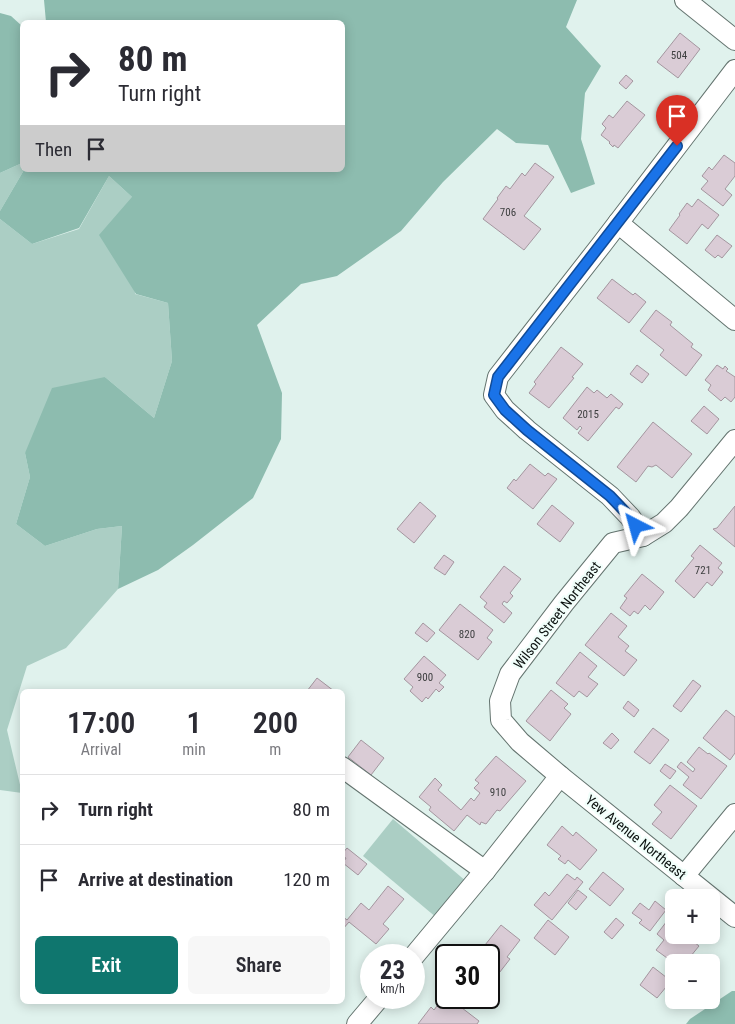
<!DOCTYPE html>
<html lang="en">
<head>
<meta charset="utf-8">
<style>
  :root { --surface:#fff; --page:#f7f7f7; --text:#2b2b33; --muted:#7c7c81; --line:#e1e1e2; --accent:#0f766e }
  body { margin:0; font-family:"Roboto Condensed",sans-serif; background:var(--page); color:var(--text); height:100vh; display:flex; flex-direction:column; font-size:19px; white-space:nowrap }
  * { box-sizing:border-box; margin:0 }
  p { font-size:16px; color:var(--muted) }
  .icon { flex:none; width:28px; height:28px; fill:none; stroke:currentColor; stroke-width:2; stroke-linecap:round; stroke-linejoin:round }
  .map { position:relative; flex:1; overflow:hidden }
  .side { position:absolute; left:20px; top:689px; width:325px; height:315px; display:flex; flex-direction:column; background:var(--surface); border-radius:8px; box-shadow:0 2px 12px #0003 }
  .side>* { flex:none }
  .banner { position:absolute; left:20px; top:20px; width:325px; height:152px; border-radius:8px; box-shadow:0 2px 12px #0003; background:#fff; color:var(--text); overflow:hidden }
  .controls { position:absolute; left:665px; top:889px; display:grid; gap:10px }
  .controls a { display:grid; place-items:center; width:55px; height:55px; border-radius:8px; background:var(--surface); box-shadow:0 2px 12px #0003; font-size:25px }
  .speed { position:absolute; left:360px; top:944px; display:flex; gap:10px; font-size:25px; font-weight:700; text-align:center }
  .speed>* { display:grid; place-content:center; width:65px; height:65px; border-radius:50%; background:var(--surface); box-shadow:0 2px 12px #0003; line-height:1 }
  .speed small { font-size:12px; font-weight:400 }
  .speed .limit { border:2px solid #111; border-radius:8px; background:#fff; color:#111 }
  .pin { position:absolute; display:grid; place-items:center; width:42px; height:42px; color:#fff; margin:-51px -21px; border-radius:50% 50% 50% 0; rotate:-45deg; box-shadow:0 0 5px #0007 }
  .pin .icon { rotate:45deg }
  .me { position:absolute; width:55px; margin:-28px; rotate:321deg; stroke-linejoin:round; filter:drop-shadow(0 0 4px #0008) }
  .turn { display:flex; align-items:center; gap:18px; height:105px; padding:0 15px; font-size:22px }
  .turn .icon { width:65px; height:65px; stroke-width:2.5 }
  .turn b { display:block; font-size:35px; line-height:42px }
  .then { display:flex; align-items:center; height:48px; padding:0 15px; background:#0003; gap:10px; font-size:19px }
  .eta { display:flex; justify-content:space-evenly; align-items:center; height:85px; text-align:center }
  .eta b { font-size:30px; font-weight:600; line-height:35px }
  .action { display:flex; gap:10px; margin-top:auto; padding:10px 15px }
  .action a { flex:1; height:58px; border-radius:8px; background:var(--accent); color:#fff; font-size:20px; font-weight:600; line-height:58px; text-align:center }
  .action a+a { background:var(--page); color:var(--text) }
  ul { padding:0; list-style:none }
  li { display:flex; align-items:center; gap:15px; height:70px; padding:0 15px; border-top:1px solid var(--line) }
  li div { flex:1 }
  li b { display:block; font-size:19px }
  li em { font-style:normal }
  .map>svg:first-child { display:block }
</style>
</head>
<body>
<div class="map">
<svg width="735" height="1024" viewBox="0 0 735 1024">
  <rect width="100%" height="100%" fill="#e0f2ed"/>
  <g fill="#abcec4">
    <polygon points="22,163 22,170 24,170 0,211 0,173"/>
    <polygon points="109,176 132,197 135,294 168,303 172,361 154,418 105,377 25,453 30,477 16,524 45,546 97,529 122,526 118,589 66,648 27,666 7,730 22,793 0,790 0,219 32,244 79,229"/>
    <polygon points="393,819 467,882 437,918 363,856"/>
  </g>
  <g fill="#8dbcaf">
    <polygon points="44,0 577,0 566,27 601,66 585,93 581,139 595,184 571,193 548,145 516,143 497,129 443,182 401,231 337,276 301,284 257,325 282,393 281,439 253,498 193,545 158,570 118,589 122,526 97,529 45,546 16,524 30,477 25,453 52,388 105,377 154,418 172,361 168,303 136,294 99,235 132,197 109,176 79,228 32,244 0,219 0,211 24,170 342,170 342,22 46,22"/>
    <polygon points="0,13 11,16 22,26 22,163 0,173"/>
    <polygon points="732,991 735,991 735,1024 686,1024 690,1019"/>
  </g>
  <g fill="#daccd6" stroke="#a4969f">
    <polygon points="680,33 700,49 678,78 657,62"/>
    <polygon points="626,75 633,81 626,89 619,83"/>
    <polygon points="627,101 645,115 618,148 614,145 613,147 609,143 610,142 601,135 606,128 602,124 609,115 613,118"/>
    <polygon points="724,155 735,163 735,176 725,189 732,195 723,206 701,189 708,181 702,176 709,167 712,170"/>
    <polygon points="535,163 554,177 524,216 541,229 524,250 483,219 498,199 497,198 506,186 510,189 522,173 525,176"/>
    <polygon points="698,199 719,215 708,229 702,224 687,244 669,230 680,215 679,214 687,203 692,207"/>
    <polygon points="717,235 732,246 722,258 718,255 715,258 705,250"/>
    <polygon points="612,279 633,295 635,293 646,302 629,323 597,298"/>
    <polygon points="656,310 672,322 670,325 693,344 691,347 702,355 686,376 660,355 664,350 640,331"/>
    <polygon points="561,347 583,364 572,377 574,378 549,408 529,393 536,384 534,382"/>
    <polygon points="637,365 649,374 642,383 630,374"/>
    <polygon points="717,365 723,369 725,366 728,369 726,371 735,377 735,397 731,402 725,397 721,401 708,390 711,385 705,380"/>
    <polygon points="587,387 594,393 597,390 607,398 611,394 623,404 619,409 616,407 588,441 578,433 582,428 580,426 577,430 563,418"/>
    <polygon points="704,406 719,419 707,434 691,421"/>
    <polygon points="653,422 692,454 672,478 656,465 652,467 648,466 636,482 617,467"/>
    <polygon points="530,464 545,476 548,473 557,479 533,509 507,488 514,479 516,481"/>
    <polygon points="420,502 436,516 414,543 397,529"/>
    <polygon points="552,505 574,523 560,542 537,524"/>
    <polygon points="735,506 735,547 713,529 717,528"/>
    <polygon points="700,545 722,563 718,568 723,572 712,586 707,582 694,598 675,581 694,558 691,556"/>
    <polygon points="444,555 454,562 445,575 434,568"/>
    <polygon points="504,566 521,579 510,593 513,596 507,603 504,601 502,604 512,613 504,623 484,607 487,603 480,597"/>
    <polygon points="642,574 664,592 650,610 645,605 638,614 634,611 630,616 620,608 627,598 624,596"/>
    <polygon points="460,604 493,630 487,638 492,642 478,660 439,630"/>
    <polygon points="611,613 627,626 618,637 629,646 625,651 637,660 624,676 585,645"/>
    <polygon points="423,623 435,633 427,642 415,633"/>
    <polygon points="580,652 597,666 588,677 598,684 587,697 579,691 574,697 556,683"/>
    <polygon points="424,656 446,675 439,683 444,687 439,692 436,689 428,699 426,697 422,702 410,691 413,687 404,679"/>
    <polygon points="317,678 334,691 307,691"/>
    <polygon points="693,680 701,686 681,712 673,706"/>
    <polygon points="551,690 568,704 564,708 571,714 550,741 526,721"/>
    <polygon points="628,701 639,710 634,717 623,708"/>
    <polygon points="726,710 735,717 735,753 730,760 703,738"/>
    <polygon points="653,728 669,740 650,764 634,752"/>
    <polygon points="612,733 619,740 611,749 603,743"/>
    <polygon points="361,740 384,758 371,775 348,757"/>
    <polygon points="699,747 708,754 709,753 727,766 701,799 683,785 689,777 677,767 681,762 693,772 695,769 687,762"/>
    <polygon points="496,756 526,781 500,811 497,810 486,824 481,822 480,825 467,815 454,831 429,810 431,807 419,797 435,778 442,785 438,790 461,810 471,798 474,801 480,793 474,788 479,783 475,780"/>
    <polygon points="665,764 676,771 670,779 660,771"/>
    <polygon points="670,785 697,806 671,839 652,824 662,812 654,805"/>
    <polygon points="562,826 573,836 576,832 597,850 580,870 568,860 565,864 558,859 561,856 547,845"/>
    <polygon points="347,848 367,864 358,875 343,863 346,858 342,856 342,854"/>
    <polygon points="603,872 624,889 610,906 589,889"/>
    <polygon points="567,874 575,880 577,877 583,882 552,920 534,905 545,892 549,896"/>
    <polygon points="388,886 404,899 383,924 389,929 376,944 349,922 342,930 342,916 347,920 361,903 369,910"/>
    <polygon points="578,890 587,897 576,910 568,903"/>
    <polygon points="655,901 666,910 650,931 639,923 642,920 632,913 640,903 649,910"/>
    <polygon points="616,918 624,925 612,939 604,932"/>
    <polygon points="548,920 569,937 555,955 534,938"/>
    <polygon points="667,921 672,925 674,923 674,935 692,935 689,938 699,946 686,962 674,962 674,963 656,950 664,940 657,934"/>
    <polygon points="501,925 520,940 507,957 510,959 489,986 489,955 477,955"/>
    <polygon points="653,967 671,981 657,998 640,985"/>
    <polygon points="445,995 446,998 449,998 479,1021 477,1024 418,1024 431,1007 434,1010"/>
  </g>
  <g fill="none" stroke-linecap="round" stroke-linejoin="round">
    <g stroke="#64746f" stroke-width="22">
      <g id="minor">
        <polyline points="685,0 735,40"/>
        <polyline points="618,223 735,320"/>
        <polyline points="735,440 679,508 664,523 643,536 613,543 564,603 510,674 500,701 501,720 520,742 560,776 735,917"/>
        <polyline points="643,536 630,517 610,496 527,430 505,410 494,395 498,377 602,244 735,70"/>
        <polyline points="342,767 485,871"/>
        <polyline points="684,876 735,814"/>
        <polyline points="414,956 488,867 560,776"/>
        <polyline points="357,1024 379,998"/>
      </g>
    </g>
    <use href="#minor" stroke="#fff" stroke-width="20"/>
  </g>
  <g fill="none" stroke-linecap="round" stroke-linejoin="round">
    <g stroke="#114b97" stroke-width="12">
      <polyline id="route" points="636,526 630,517 610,496 527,430 505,410 494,395 498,377 677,146"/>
    </g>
    <use href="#route" stroke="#1a73e8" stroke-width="9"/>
  </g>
  <g text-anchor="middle" stroke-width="4.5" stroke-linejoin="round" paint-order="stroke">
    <g font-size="11" fill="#3f4041">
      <text x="679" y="59">504</text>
      <text x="508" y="216">706</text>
      <text x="588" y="418">2015</text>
      <text x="703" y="574">721</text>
      <text x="467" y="638">820</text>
      <text x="425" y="681">900</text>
      <text x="498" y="796">910</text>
    </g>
    <g font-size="14" fill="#0b110f" stroke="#f0fefa">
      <text transform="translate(557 615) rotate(-52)" y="5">Wilson Street Northeast</text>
      <text transform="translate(636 837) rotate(39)" y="5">Yew Avenue Northeast</text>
    </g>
  </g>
</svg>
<div class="controls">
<a>+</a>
<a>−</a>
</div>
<div class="speed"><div>23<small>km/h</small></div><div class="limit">30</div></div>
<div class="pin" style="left:677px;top:146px;background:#d93025"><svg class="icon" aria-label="arrive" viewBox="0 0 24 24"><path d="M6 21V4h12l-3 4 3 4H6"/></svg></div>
<svg class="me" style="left:636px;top:526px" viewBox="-20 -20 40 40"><path d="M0-17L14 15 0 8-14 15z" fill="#1a73e8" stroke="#fff" stroke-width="4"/></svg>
<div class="banner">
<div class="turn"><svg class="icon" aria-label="right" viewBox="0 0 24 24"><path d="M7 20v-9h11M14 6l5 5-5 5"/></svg><div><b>80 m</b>Turn right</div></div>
<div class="then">Then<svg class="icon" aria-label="arrive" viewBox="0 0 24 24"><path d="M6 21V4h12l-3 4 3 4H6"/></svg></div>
</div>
<section class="side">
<div class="eta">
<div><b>17:00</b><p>Arrival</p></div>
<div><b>1</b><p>min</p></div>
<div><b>200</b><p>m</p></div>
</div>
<ul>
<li><svg class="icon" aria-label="right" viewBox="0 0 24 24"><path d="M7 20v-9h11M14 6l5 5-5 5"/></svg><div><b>Turn right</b></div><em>80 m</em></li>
<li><svg class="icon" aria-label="arrive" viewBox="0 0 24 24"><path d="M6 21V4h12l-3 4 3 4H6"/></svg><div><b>Arrive at destination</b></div><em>120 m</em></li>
</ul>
<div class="action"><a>Exit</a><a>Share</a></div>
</section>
</div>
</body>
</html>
